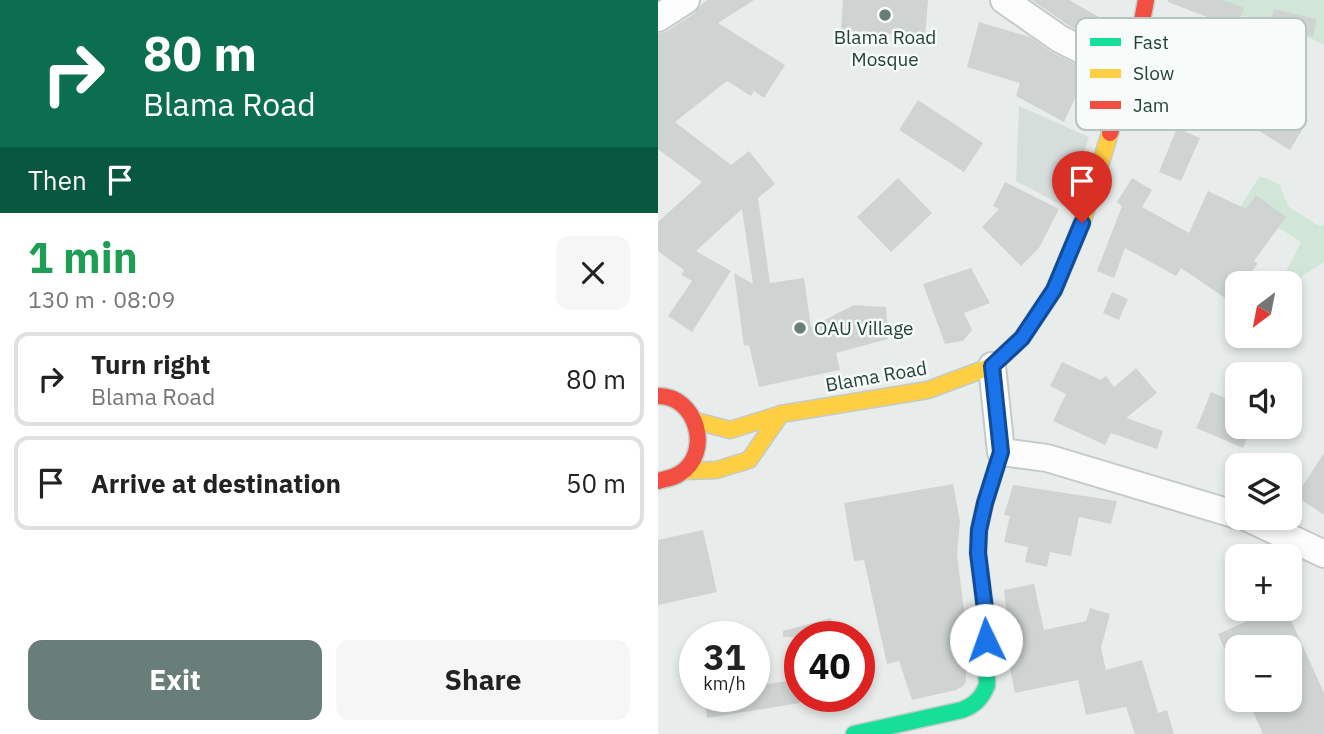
<!DOCTYPE html>
<html lang="en">
<head>
<meta charset="utf-8">
<style>
  :root { --surface:#fff; --page:#f6f6f6; --text:#222; --muted:#767676; --line:#e0e0e0; --accent:#697e78 }
  body { margin:0; font-family:"IBM Plex Sans",sans-serif; background:var(--page); color:var(--text); height:100vh; display:flex; flex-direction:column; font-size:26px; white-space:nowrap }
  * { box-sizing:border-box; margin:0 }
  p { font-size:23px; color:var(--muted) }
  .icon { flex:none; width:38px; height:38px; fill:none; stroke:currentColor; stroke-width:2; stroke-linecap:round; stroke-linejoin:round }
  .map { position:relative; flex:1; overflow:hidden }
  .drawer { display:flex; flex-direction:column; background:var(--surface); width:658px }
  .drawer>* { flex:none }
  .guide { background:#0b6e4f; color:#fff; overflow:hidden }
  .needle { width:46px; rotate:212deg }
  .buttons { position:absolute; left:567px; top:271px; display:grid; gap:14px }
  .buttons a { display:grid; place-items:center; width:77px; height:77px; border-radius:14px; background:var(--surface); box-shadow:0 4px 10px #0003; font-size:35px }
  .speed { position:absolute; left:21px; top:621px; display:flex; gap:14px; font-size:35px; font-weight:700; text-align:center }
  .speed>* { display:grid; place-content:center; width:91px; height:91px; border-radius:50%; background:var(--surface); box-shadow:0 4px 10px #0003; line-height:1 }
  .speed small { font-size:18px; font-weight:400 }
  .speed .limit { border:10px solid #d22; background:#fff; color:#111 }
  .pin { position:absolute; display:grid; place-items:center; width:60px; height:60px; color:#fff; margin:-72px -30px; border-radius:50% 50% 50% 0; rotate:-45deg; box-shadow:0 0 7px #0007 }
  .pin .icon { rotate:45deg }
  .me { position:absolute; width:77px; margin:-38px; rotate:357deg; stroke-linejoin:round; filter:drop-shadow(0 0 5px #0008) }
  .turn { display:flex; align-items:center; gap:24px; height:147px; padding:0 28px; font-size:32px }
  .turn .icon { width:91px; height:91px; stroke-width:2.5 }
  .turn b { display:block; font-size:49px; line-height:60px }
  .then { display:flex; align-items:center; height:66px; padding:0 28px; background:#0003; gap:14px; font-size:26px }
  .round { display:grid; place-items:center; flex:none; width:74px; height:74px; border-radius:14px; background:var(--page) }
  .head { display:flex; align-items:center; justify-content:space-between; height:119px; padding:0 28px }
  h1 { font-size:42px; font-weight:700; line-height:52px; color:#1e9e55 }
  .action { display:flex; gap:14px; margin-top:auto; padding:14px 28px }
  .action a { flex:1; height:80px; border-radius:14px; background:var(--accent); color:#fff; font-size:28px; font-weight:700; line-height:80px; text-align:center }
  .action a+a { background:var(--page); color:var(--text) }
  ul { padding:0; list-style:none }
  li { display:flex; align-items:center; gap:21px; height:94px; margin:0 14px 10px; padding:0 14px; border:4px solid var(--line); border-radius:14px }
  li div { flex:1 }
  li b { display:block; font-size:26px }
  li em { font-style:normal }
  main { display:flex; flex:1; min-height:0 }
  .map>svg:first-child { display:block }
</style>
</head>
<body>
<main>
<section class="drawer">
<div class="guide">
<div class="turn"><svg class="icon" aria-label="right" viewBox="0 0 24 24"><path d="M7 20v-9h11M14 6l5 5-5 5"/></svg><div><b>80 m</b>Blama Road</div></div>
<div class="then">Then<svg class="icon" aria-label="arrive" viewBox="0 0 24 24"><path d="M6 21V4h12l-3 4 3 4H6"/></svg></div>
</div>
<div class="head"><div><h1>1 min</h1><p>130 m · 08:09</p></div><a class="round"><svg class="icon" aria-label="close" viewBox="0 0 24 24"><path d="M6 6l12 12M18 6L6 18"/></svg></a></div>
<ul>
<li><svg class="icon" aria-label="right" viewBox="0 0 24 24"><path d="M7 20v-9h11M14 6l5 5-5 5"/></svg><div><b>Turn right</b><p>Blama Road</p></div><em>80 m</em></li>
<li><svg class="icon" aria-label="arrive" viewBox="0 0 24 24"><path d="M6 21V4h12l-3 4 3 4H6"/></svg><div><b>Arrive at destination</b></div><em>50 m</em></li>
</ul>
<div class="action"><a>Exit</a><a>Share</a></div>
</section>
<div class="map">
<svg width="666" height="734" viewBox="0 0 666 734">
  <rect width="100%" height="100%" fill="#e8edeb"/>
  <polygon fill="#d6dedb" points="361,106 431,137 407,207 358,181"/>
  <g fill="#d1e6d8">
    <polygon points="543,0 666,0 666,45 632,28 600,40 594,22 575,10"/>
    <polygon points="602,176 621,184 631,207 661,226 666,224 666,262 639,280 627,273 643,242 616,225 571,224"/>
  </g>
  <g fill="#cfd4d2">
    <polygon points="49,0 96,0 60,23 127,65 106,98 96,91 93,96 69,81 17,122 73,165 91,151 117,184 100,198 112,283 146,278 153,327 196,305 228,307 230,339 178,353 182,370 101,387 91,345 86,346 76,273 95,284 84,209 38,251 73,271 34,332 10,316 34,281 23,275 26,270 0,251 0,222 44,182 0,149 0,34 9,31 37,13 43,5"/>
    <polygon points="185,0 270,0 267,37 183,30"/>
    <polygon points="374,0 411,0 443,18 432,37 410,25"/>
    <polygon points="510,0 566,0 586,8 578,28 510,2"/>
    <polygon points="616,9 659,19 655,37 611,27"/>
    <polygon points="321,22 372,37 395,53 430,70 406,122 358,96 362,83 309,67"/>
    <polygon points="612,96 650,120 632,150 593,126"/>
    <polygon points="260,100 325,143 306,172 241,130"/>
    <polygon points="519,128 542,138 523,181 501,172"/>
    <polygon points="240,178 274,213 233,252 199,217"/>
    <polygon points="474,178 494,190 484,207 531,233 550,191 588,209 598,195 628,217 596,261 600,263 585,284 579,284 579,292 573,302 523,268 518,276 467,248 456,278 439,271 464,206 459,202"/>
    <polygon points="347,182 401,209 381,248 363,266 324,227 341,209 335,206"/>
    <polygon points="313,268 332,303 306,313 314,330 305,341 287,344 265,284"/>
    <polygon points="454,292 470,299 461,320 445,313"/>
    <polygon points="404,362 443,380 448,376 456,387 478,368 499,393 468,418 505,431 499,449 453,433 447,445 395,421 408,394 392,386"/>
    <polygon points="553,392 579,403 579,427 594,427 585,448 536,427 539,427"/>
    <polygon points="666,453 666,515 638,496"/>
    <polygon points="295,484 302,521 299,555 307,618 307,647 305,648 308,655 308,682 304,687 298,690 254,700 241,661 229,664 206,560 196,561 186,503"/>
    <polygon points="355,485 459,501 453,524 421,517 413,556 392,552 389,567 367,562 370,547 346,542 352,516 346,515"/>
    <polygon points="45,530 59,592 0,605 0,540"/>
    <polygon points="376,584 386,630 428,621 432,608 452,614 443,648 448,670 484,660 500,713 509,710 516,734 477,734 468,707 428,715 420,680 357,693 350,657 349,617 346,590"/>
    <polygon points="616,609 628,609 666,693 666,734 605,734 590,700 632,700 632,648 566,648 560,634"/>
    <polygon points="173,618 178,637 125,637 125,631"/>
    <polygon points="142,679 142,703 49,718 46,696 96,696 96,686"/>
  </g>
  <g fill="none" stroke-linecap="round" stroke-linejoin="round">
    <g stroke="#c5cac8" stroke-width="30">
      <g id="street">
        <polyline points="346,0 402,39 434,55 481,37"/>
        <polyline points="0,18 28,0"/>
        <polyline points="334,366 343,452 389,458 579,515"/>
        <polyline points="590,518 666,554"/>
      </g>
    </g>
    <g stroke="#c3cbc8" stroke-width="19">
      <path id="fast" d="M196,734L304,710C317,705 324,698 329,685L328,617L320,553L321,530L327,503L343,452"/>
    </g>
    <g stroke="#c3cbc8" stroke-width="19">
      <g id="slow">
        <polyline points="38,421 72,430 123,414 270,390 334,366 364,338 396,290 424,223 452,133"/>
        <polyline points="27,471 58,470 91,460 123,414"/>
      </g>
    </g>
    <g stroke="#c3cbc8" stroke-width="19">
      <g id="jam">
        <polyline points="452,133 481,37 488,0"/>
        <path d="M0,396C38,395 56,453 21,474C15,478 7,479 0,481"/>
      </g>
    </g>
    <use href="#street" stroke="#fcfcfc" stroke-width="26"/>
    <use href="#fast" stroke="#16e098" stroke-width="16"/>
    <use href="#slow" stroke="#ffcf43" stroke-width="16"/>
    <use href="#jam" stroke="#f24e42" stroke-width="16"/>
  </g>
  <g fill="none" stroke-linecap="round" stroke-linejoin="round">
    <g stroke="#114b97" stroke-width="18">
      <polyline id="route" points="328,640 328,617 320,553 321,530 327,503 343,452 334,366 364,338 396,290 424,223"/>
    </g>
    <use href="#route" stroke="#1a73e8" stroke-width="12"/>
  </g>
  <g fill="#697e78" stroke="#f7fbf9" stroke-width="2.5">
    <circle cx="227" cy="15" r="7"/>
    <circle cx="142" cy="328" r="7"/>
  </g>
  <g text-anchor="middle" stroke-width="5" stroke-linejoin="round" paint-order="stroke">
    <g font-size="19" fill="#24423a" stroke="#f7fbf9">
      <text x="227" y="44">Blama Road<tspan x="227" dy="22">Mosque</tspan></text>
      <text x="156" y="335" text-anchor="start">OAU Village</text>
    </g>
    <g font-size="19" fill="#24423a" stroke="#f7fbf9">
      <text transform="translate(218 376) rotate(-10)" y="7">Blama Road</text>
    </g>
  </g>
  <rect x="418" y="18" width="230" height="112" rx="10" fill="#f7fbf9" stroke="#b8c4c0" stroke-width="2"/>
  <rect x="432" y="38" width="31" height="8" fill="#16e098"/>
  <rect x="432" y="69" width="31" height="9" fill="#ffcf43"/>
  <rect x="432" y="101" width="31" height="8" fill="#f24e42"/>
  <g font-size="19" fill="#24423a">
    <text x="475" y="49">Fast</text>
    <text x="475" y="80">Slow</text>
    <text x="475" y="112">Jam</text>
  </g>
</svg>
<div class="buttons">
<a><svg class="needle" viewBox="-14 -14 28 28"><path d="M0-13l5 13h-10z" fill="#e53935"/><path d="M0 13l5-13h-10z" fill="#767676"/></svg></a>
<a><svg class="icon" aria-label="sound" viewBox="0 0 24 24"><path d="M4 9h4l5-4v14l-5-4H4zM17 9q2 3 0 6"/></svg></a>
<a><svg class="icon" aria-label="layers" viewBox="0 0 24 24"><path d="M12 4l9 5-9 5-9-5zM3 14l9 5 9-5"/></svg></a>
<a>+</a>
<a>−</a>
</div>
<div class="speed"><div>31<small>km/h</small></div><div class="limit">40</div></div>
<div class="pin" style="left:424px;top:223px;background:#d93025"><svg class="icon" aria-label="arrive" viewBox="0 0 24 24"><path d="M6 21V4h12l-3 4 3 4H6"/></svg></div>
<svg class="me" style="left:328px;top:640px" viewBox="-20 -20 40 40"><circle r="19" fill="#fff"/><path d="M0-13L10 11 0 6-10 11z" fill="#1a73e8"/></svg>
</div>
</main>
</body>
</html>
